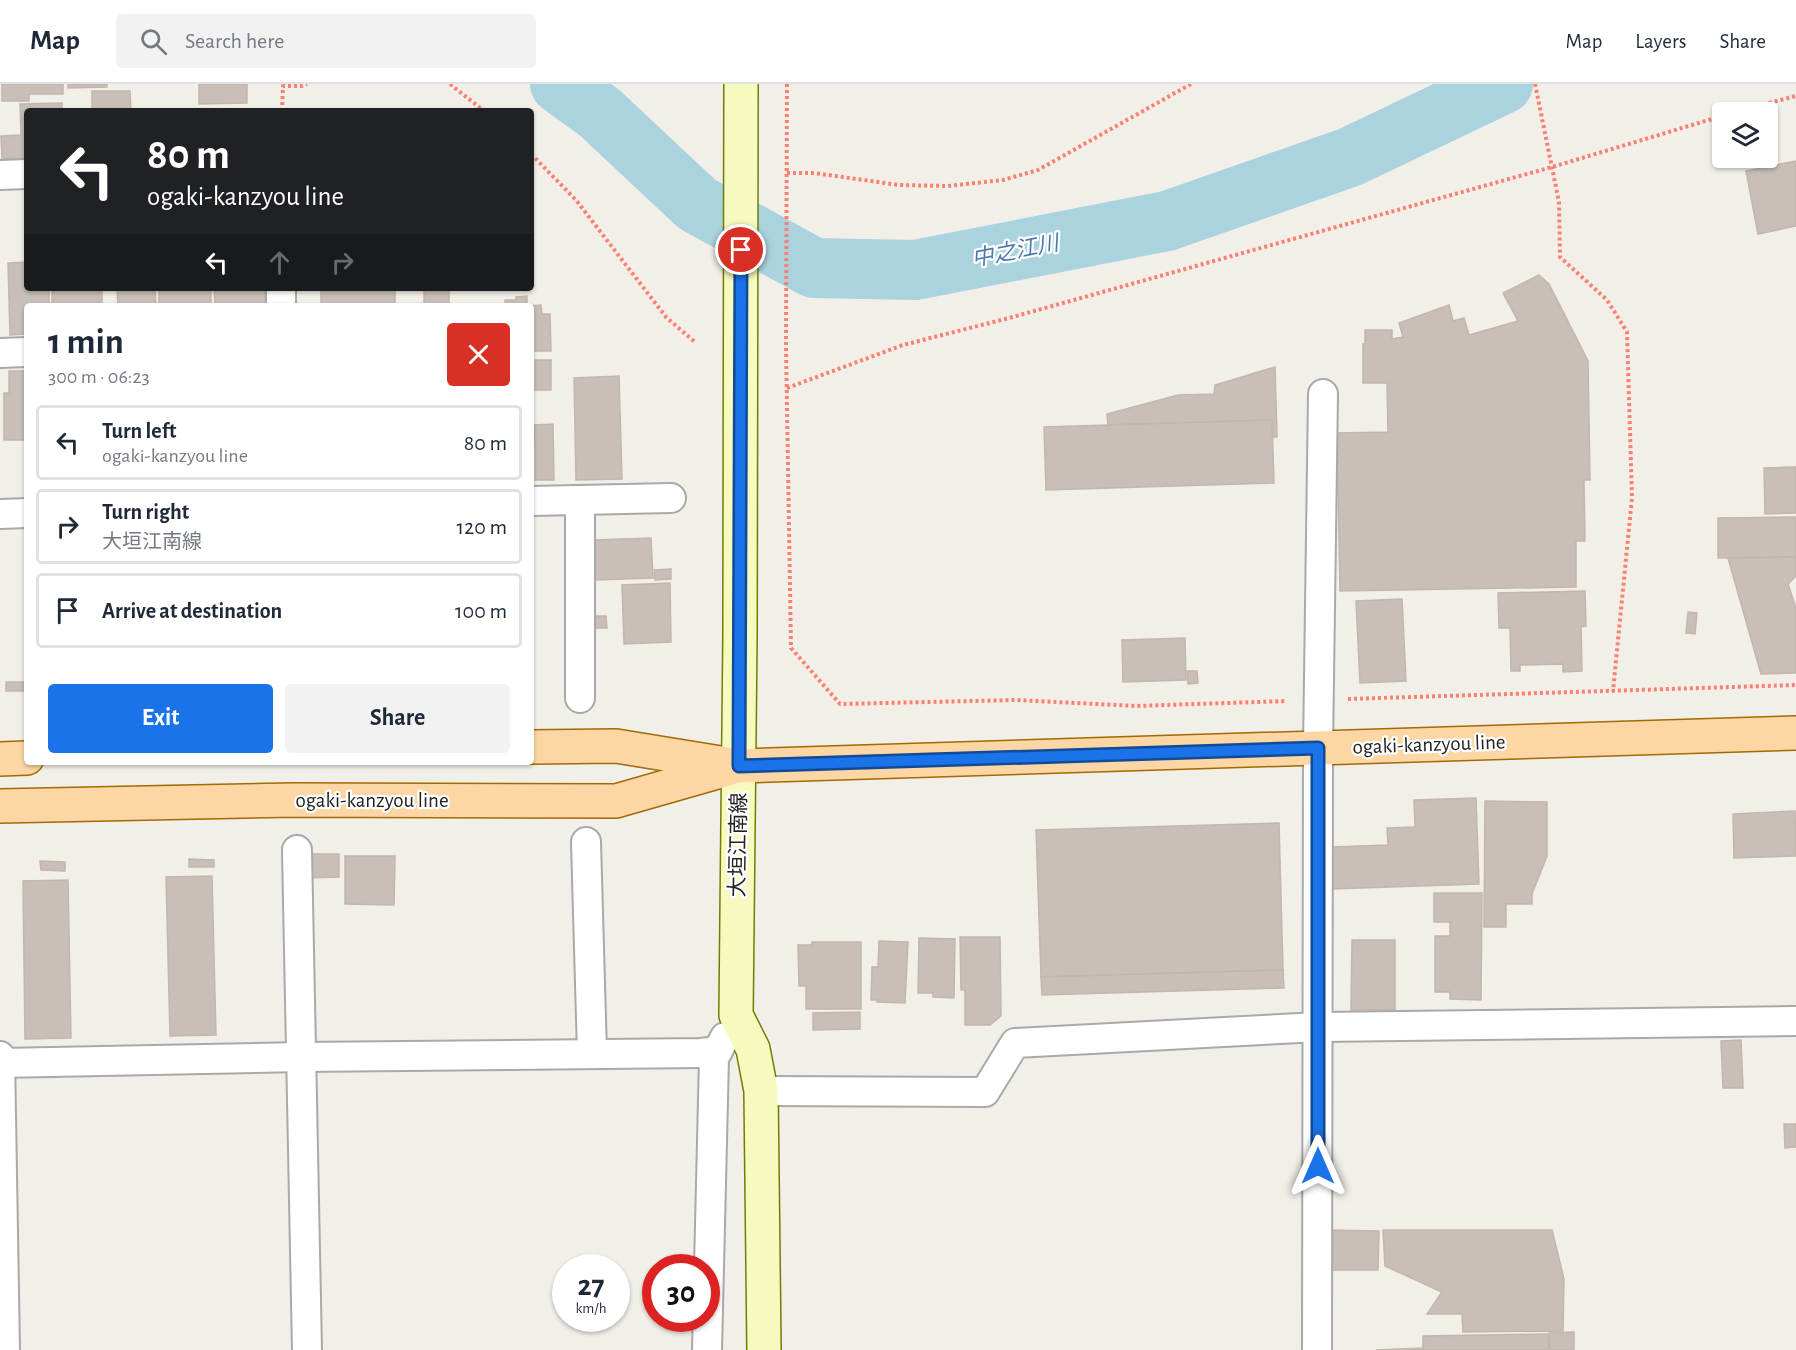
<!DOCTYPE html>
<html lang="en">
<head>
<meta charset="utf-8">
<style>
  :root { --surface:#fff; --page:#f2f2f3; --text:#1f2937; --muted:#747a83; --line:#e0e1e3; --accent:#1a73e8 }
  body { margin:0; font-family:"Alegreya Sans","Noto Sans JP",sans-serif; background:var(--page); color:var(--text); height:100vh; display:flex; flex-direction:column; font-size:22px; white-space:nowrap }
  * { box-sizing:border-box; margin:0 }
  p { font-size:20px; color:var(--muted) }
  .icon { flex:none; width:33px; height:33px; fill:none; stroke:currentColor; stroke-width:2; stroke-linecap:round; stroke-linejoin:round }
  .map { position:relative; flex:1; overflow:hidden }
  .details { position:absolute; left:24px; top:219px; width:510px; height:462px; display:flex; flex-direction:column; background:var(--surface); border-radius:6px; box-shadow:0 2px 4px #0004 }
  .details>* { flex:none }
  .top-card { position:absolute; left:24px; top:24px; width:510px; height:183px; border-radius:6px; box-shadow:0 2px 4px #0004; background:#202124; color:#fff; overflow:hidden }
  .buttons { position:absolute; left:1712px; top:18px; display:grid; gap:12px }
  .buttons a { display:grid; place-items:center; width:66px; height:66px; border-radius:6px; background:var(--surface); box-shadow:0 2px 4px #0004; font-size:30px }
  .speed { position:absolute; left:552px; top:1170px; display:flex; gap:12px; font-size:30px; font-weight:700; text-align:center }
  .speed>* { display:grid; place-content:center; width:78px; height:78px; border-radius:50%; background:var(--surface); box-shadow:0 2px 4px #0004; line-height:1 }
  .speed small { font-size:15px; font-weight:400 }
  .speed .limit { border:9px solid #d22; background:#fff; color:#111 }
  .pin { position:absolute; display:grid; place-items:center; width:51px; height:51px; color:#fff; margin:-26px; border:3px solid #fff; border-radius:50%; box-shadow:0 2px 6px #0007 }
  .me { position:absolute; width:66px; margin:-33px; rotate:0deg; stroke-linejoin:round; filter:drop-shadow(0 0 4px #0008) }
  .turn { display:flex; align-items:center; gap:21px; height:126px; padding:0 24px; font-size:27px }
  .turn .icon { width:78px; height:78px; stroke-width:2.5 }
  .turn b { display:block; font-size:42px; line-height:51px }
  .lanes { display:flex; align-items:center; height:57px; padding:0 24px; background:#0003; justify-content:center; gap:30px; direction:ltr }
  .lanes .off { opacity:.35 }
  .round { display:grid; place-items:center; flex:none; width:63px; height:63px; border-radius:6px; background:var(--page) }
  .headline { display:flex; align-items:center; justify-content:space-between; height:102px; padding:0 24px }
  h1 { font-size:36px; font-weight:700; line-height:45px }
  .cta { display:flex; gap:12px; margin-top:auto; padding:12px 24px }
  .cta a { flex:1; height:69px; border-radius:6px; background:var(--accent); color:#fff; font-size:24px; font-weight:700; line-height:69px; text-align:center }
  .cta a+a { background:var(--page); color:var(--text) }
  ul { padding:0; list-style:none }
  li { display:flex; align-items:center; gap:18px; height:75px; margin:0 12px 9px; padding:0 12px; border:3px solid var(--line); border-radius:6px }
  li div { flex:1 }
  li b { display:block; font-size:22px }
  li em { font-style:normal }
  header { display:flex; align-items:center; gap:36px; box-sizing:border-box; height:84px; padding:0 30px; background:var(--surface); border-bottom:2px solid var(--line) }
  header strong { font-size:28px }
  nav { display:flex; gap:33px; margin-inline-start:auto; font-size:21px }
  .search { width:420px; height:54px; background:var(--page); display:flex; align-items:center; gap:15px; box-sizing:border-box; padding:0 21px; border-radius:6px; color:var(--muted); font-size:22px }
  .map>svg:first-child { display:block }
</style>
</head>
<body>
<header>
<strong>Map</strong>
<div class="search"><svg class="icon" aria-label="search" viewBox="0 0 24 24"><circle cx="10" cy="10" r="6"/><path d="M15 15l6 6"/></svg>Search here</div>
<nav><a>Map</a><a>Layers</a><a>Share</a></nav>
</header>
<div class="map">
<svg width="1796" height="1266" viewBox="0 0 1796 1266">
  <rect width="100%" height="100%" fill="#f2efe9"/>
  <g fill="none" stroke-linecap="round" stroke-linejoin="round">
    <polyline stroke="#aad3df" stroke-width="60" points="560,0 600,29 697,120 814,184 915,186 1167,137 1350,73 1503,0"/>
  </g>
  <g fill="#c7bfb8" stroke="#c4b6ab" stroke-width="1.5">
    <polygon points="2,0 63,0 63,10 29,10 29,17 2,17"/>
    <polygon points="68,0 107,0 107,3 68,4"/>
    <polygon points="199,0 247,0 247,19 199,20"/>
    <polygon points="92,7 130,7 131,27 92,27"/>
    <polygon points="62,19 62,27 27,27 27,74 2,75 1,52 21,51 20,20"/>
    <polygon points="1796,77 1796,142 1758,150 1746,87"/>
    <polygon points="27,178 27,204 49,204 49,222 27,222 27,250 10,251 8,179"/>
    <polygon points="1539,191 1549,200 1588,277 1590,396 1584,396 1585,457 1576,457 1576,503 1340,507 1337,349 1388,348 1387,299 1363,299 1363,260 1365,260 1365,246 1392,246 1392,255 1403,253 1399,239 1449,221 1453,237 1464,234 1469,251 1518,237 1503,209"/>
    <rect x="52" y="204" width="50" height="18"/>
    <polygon points="117,204 155,204 156,222 118,222"/>
    <rect x="159" y="204" width="52" height="18"/>
    <polygon points="214,204 265,204 265,222 215,222"/>
    <rect x="321" y="204" width="74" height="18"/>
    <rect x="424" y="204" width="25" height="18"/>
    <polygon points="527,212 527,222 541,221 542,230 550,230 551,267 531,267 531,222 505,222 505,216 516,216 516,213"/>
    <rect x="531" y="276" width="20" height="30"/>
    <polygon points="1275,283 1277,353 1272,353 1272,336 1108,341 1107,330 1178,311 1214,310 1215,301"/>
    <polygon points="9,287 27,287 27,356 4,356 4,309 9,309"/>
    <polygon points="619,292 622,395 576,396 574,294"/>
    <polygon points="1272,336 1274,399 1046,406 1044,343"/>
    <polygon points="553,340 554,396 531,396 531,360 534,360 534,341"/>
    <polygon points="1796,383 1796,429 1765,430 1764,384"/>
    <polygon points="1796,433 1796,473 1718,474 1718,434"/>
    <polygon points="651,454 653,494 595,496 594,456"/>
    <polygon points="25,469 27,469 27,532 26,532"/>
    <polygon points="1796,473 1796,492 1788,500 1796,524 1796,589 1761,590 1728,474"/>
    <polygon points="671,485 671,495 655,496 654,486"/>
    <polygon points="670,499 671,558 624,560 622,501"/>
    <polygon points="1585,507 1586,542 1581,543 1582,587 1563,588 1563,580 1520,581 1520,587 1511,587 1510,544 1499,544 1498,509"/>
    <polygon points="1402,515 1406,597 1360,599 1356,517"/>
    <polygon points="1688,528 1697,529 1695,550 1686,549"/>
    <polygon points="594,532 606,532 607,544 594,544"/>
    <polygon points="1185,554 1186,596 1123,598 1122,556"/>
    <polygon points="1187,587 1197,587 1198,599 1188,600"/>
    <rect x="6" y="598" width="19" height="9"/>
    <polygon points="1476,714 1479,800 1332,805 1331,763 1388,761 1387,744 1415,743 1414,716"/>
    <polygon points="1485,717 1547,718 1547,772 1532,810 1532,820 1506,820 1506,843 1484,843"/>
    <polygon points="1795,727 1796,772 1734,774 1733,730"/>
    <polygon points="1279,739 1283,886 1041,893 1036,746"/>
    <polygon points="307,770 339,770 339,793 307,794"/>
    <polygon points="345,772 395,772 394,821 345,820"/>
    <polygon points="189,775 214,776 214,783 189,783"/>
    <polygon points="40,777 65,778 65,787 41,786"/>
    <polygon points="212,792 216,951 170,952 166,793"/>
    <polygon points="68,796 71,954 25,955 23,797"/>
    <polygon points="1434,809 1482,809 1481,916 1450,915 1450,908 1435,908 1435,852 1450,852 1450,838 1434,838"/>
    <polygon points="960,853 1000,853 1001,932 990,941 965,941 965,906 961,906"/>
    <polygon points="919,854 955,855 954,914 933,913 933,909 918,909"/>
    <polygon points="1352,856 1395,856 1395,926 1351,926"/>
    <polygon points="879,857 908,858 905,919 877,918 877,916 871,916 872,883 878,883"/>
    <polygon points="812,858 861,858 861,925 806,925 806,902 799,902 798,861 812,861"/>
    <polygon points="1283,886 1284,904 1042,911 1041,893"/>
    <polygon points="860,928 860,945 813,946 813,929"/>
    <polygon points="1741,956 1743,1004 1723,1004 1721,957"/>
    <polygon points="1784,1040 1796,1040 1796,1063 1785,1064"/>
    <polygon points="1329,1146 1379,1147 1378,1186 1330,1186"/>
    <polygon points="1383,1146 1552,1146 1564,1195 1563,1247 1463,1248 1462,1230 1427,1230 1442,1208 1385,1182"/>
    <polygon points="1574,1248 1574,1266 1550,1266 1549,1249"/>
    <polygon points="1548,1250 1549,1266 1376,1266 1423,1264 1423,1252"/>
  </g>
  <g fill="none" stroke-linecap="round" stroke-linejoin="round">
    <g stroke="#a9a9a9" stroke-width="32">
      <g id="street">
        <polyline points="0,91 27,90"/>
        <polyline points="281,204 281,222"/>
        <polyline points="0,269 27,268"/>
        <polyline points="580,416 580,614"/>
        <polyline points="531,417 671,414"/>
        <polyline points="0,430 27,429"/>
        <polyline points="586,758 592,970"/>
        <polyline points="297,766 307,1266"/>
        <polyline points="0,972 5,1266"/>
        <polyline points="0,979 301,973 701,969 718,967"/>
        <polyline points="761,1007 985,1008 1015,959 1319,943 1796,937"/>
        <polyline points="707,1266 714,974 725,953"/>
        <polyline points="1317,1266 1318,664 1323,310"/>
      </g>
    </g>
    <g stroke="#707d05" stroke-width="36">
      <polyline id="secondary" points="741,0 740,551 736,931 753,965 761,1007 764,1266"/>
    </g>
    <g stroke="#a06b00" stroke-width="36">
      <g id="primary">
        <polyline points="531,663 616,662 739,682 1796,649"/>
        <polyline points="0,675 27,674"/>
        <polyline points="0,722 294,716 616,717 728,685"/>
      </g>
    </g>
    <g stroke="#fa8072" stroke-width="4" stroke-dasharray="3 3" stroke-linecap="butt">
      <polyline points="450,0 484,27"/>
      <polyline points="787,0 786,262 791,564 840,620 1017,616 1136,622 1287,617"/>
      <polyline points="1535,0 1559,118 1560,173 1607,216 1627,248 1632,414 1613,607"/>
      <polyline points="282,27 283,2 302,2 307,0"/>
      <polyline points="1734,28 1796,12"/>
      <polyline points="531,70 576,116 666,233 696,259"/>
      <polyline points="787,89 814,89 899,101 948,102 1003,96 1038,86 1191,0"/>
      <polyline points="787,304 903,261 1009,234 1552,83 1722,32"/>
      <polyline points="1348,615 1796,601"/>
    </g>
    <use href="#street" stroke="#fff" stroke-width="28"/>
    <use href="#secondary" stroke="#f7fabf" stroke-width="33"/>
    <use href="#primary" stroke="#fcd6a4" stroke-width="33"/>
  </g>
  <g fill="none" stroke-linecap="round" stroke-linejoin="round">
    <g stroke="#114b97" stroke-width="15">
      <polyline id="route" points="741,166 739,682 1318,664 1318,1082"/>
    </g>
    <use href="#route" stroke="#1a73e8" stroke-width="10"/>
  </g>
  <g text-anchor="middle" stroke-width="4.5" stroke-linejoin="round" paint-order="stroke">
    <g font-size="21" fill="#222" stroke="#fff">
      <text transform="translate(1429 660) rotate(-2)" y="7">ogaki-kanzyou line</text>
      <text x="372" y="723">ogaki-kanzyou line</text>
      <text transform="translate(738 761) rotate(-89)" y="7">大垣江南線</text>
    </g>
    <g font-size="22" font-style="italic" fill="#4a7aab" stroke="#fff">
      <text transform="translate(1015 166) rotate(-11)" y="8">中之江川</text>
    </g>
  </g>
</svg>
<div class="buttons">
<a><svg class="icon" aria-label="layers" viewBox="0 0 24 24"><path d="M12 4l9 5-9 5-9-5zM3 14l9 5 9-5"/></svg></a>
</div>
<div class="speed"><div>27<small>km/h</small></div><div class="limit">30</div></div>
<div class="pin" style="left:741px;top:166px;background:#d93025"><svg class="icon" aria-label="arrive" viewBox="0 0 24 24"><path d="M6 21V4h12l-3 4 3 4H6"/></svg></div>
<svg class="me" style="left:1318px;top:1082px" viewBox="-20 -20 40 40"><path d="M0-17L14 15 0 8-14 15z" fill="#1a73e8" stroke="#fff" stroke-width="4"/></svg>
<div class="top-card">
<div class="turn"><svg class="icon" aria-label="left" viewBox="0 0 24 24"><path d="M17 20v-9H6M10 6l-5 5 5 5"/></svg><div><b>80 m</b>ogaki-kanzyou line</div></div>
<div class="lanes"><svg class="icon" aria-label="left" viewBox="0 0 24 24"><path d="M17 20v-9H6M10 6l-5 5 5 5"/></svg><svg class="icon off" aria-label="ahead" viewBox="0 0 24 24"><path d="M12 20V5M6 11l6-6 6 6"/></svg><svg class="icon off" aria-label="right" viewBox="0 0 24 24"><path d="M7 20v-9h11M14 6l5 5-5 5"/></svg></div>
</div>
<section class="details">
<div class="headline"><div><h1>1 min</h1><p>300 m · 06:23</p></div><a class="round" style="background:#d93025;color:#fff"><svg class="icon" aria-label="close" viewBox="0 0 24 24"><path d="M6 6l12 12M18 6L6 18"/></svg></a></div>
<ul>
<li><svg class="icon" aria-label="left" viewBox="0 0 24 24"><path d="M17 20v-9H6M10 6l-5 5 5 5"/></svg><div><b>Turn left</b><p>ogaki-kanzyou line</p></div><em>80 m</em></li>
<li><svg class="icon" aria-label="right" viewBox="0 0 24 24"><path d="M7 20v-9h11M14 6l5 5-5 5"/></svg><div><b>Turn right</b><p>大垣江南線</p></div><em>120 m</em></li>
<li><svg class="icon" aria-label="arrive" viewBox="0 0 24 24"><path d="M6 21V4h12l-3 4 3 4H6"/></svg><div><b>Arrive at destination</b></div><em>100 m</em></li>
</ul>
<div class="cta"><a>Exit</a><a>Share</a></div>
</section>
</div>
</body>
</html>
